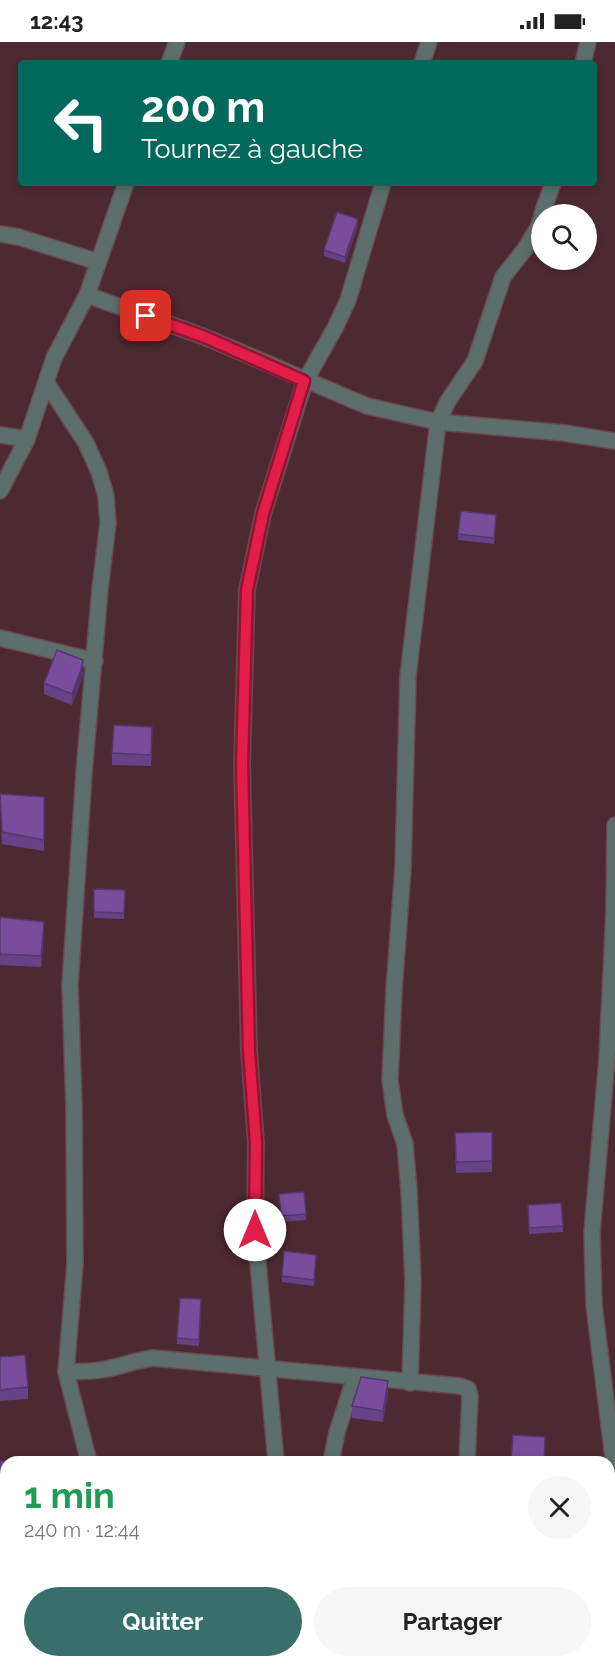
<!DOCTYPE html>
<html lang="fr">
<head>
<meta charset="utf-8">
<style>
  :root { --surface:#fff; --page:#f6f6f6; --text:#222; --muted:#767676; --accent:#396f6b }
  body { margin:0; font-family:Raleway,sans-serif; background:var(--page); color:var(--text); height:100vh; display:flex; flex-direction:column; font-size:22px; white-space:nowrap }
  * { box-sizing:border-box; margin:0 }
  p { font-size:20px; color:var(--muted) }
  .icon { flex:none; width:33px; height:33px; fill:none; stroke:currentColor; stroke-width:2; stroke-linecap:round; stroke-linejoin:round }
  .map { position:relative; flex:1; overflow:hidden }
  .drawer { position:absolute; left:0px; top:1414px; width:615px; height:212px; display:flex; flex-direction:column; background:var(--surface); border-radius:18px 18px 0 0; box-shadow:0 3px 9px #0003 }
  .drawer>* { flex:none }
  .guide { position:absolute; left:18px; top:18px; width:579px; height:126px; border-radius:6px; box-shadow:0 3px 9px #0003; background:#00695c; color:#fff; overflow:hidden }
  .fabs { position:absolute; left:531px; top:162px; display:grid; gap:12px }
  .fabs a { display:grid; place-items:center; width:66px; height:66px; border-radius:50%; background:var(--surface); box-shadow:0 3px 9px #0003; font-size:30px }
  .pin { position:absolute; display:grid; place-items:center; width:51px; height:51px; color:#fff; margin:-26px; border-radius:12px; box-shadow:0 3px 9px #0006 }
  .me { position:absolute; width:66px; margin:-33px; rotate:0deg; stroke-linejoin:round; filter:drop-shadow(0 0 4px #0008) }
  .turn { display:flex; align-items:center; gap:21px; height:126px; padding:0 24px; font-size:27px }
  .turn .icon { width:78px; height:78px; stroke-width:2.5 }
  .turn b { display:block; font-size:42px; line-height:51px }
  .round { display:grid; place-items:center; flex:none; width:63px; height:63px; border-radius:32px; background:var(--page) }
  .head { display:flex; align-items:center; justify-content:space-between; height:102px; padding:0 24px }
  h1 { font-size:36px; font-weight:700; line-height:45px; color:#1e9e55 }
  .action { display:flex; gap:12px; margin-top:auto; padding:12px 24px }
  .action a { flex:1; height:69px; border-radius:36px; background:var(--accent); color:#fff; font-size:24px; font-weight:700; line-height:69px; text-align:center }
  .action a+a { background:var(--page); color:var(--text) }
  .status { display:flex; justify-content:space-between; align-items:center; height:42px; padding:0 30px; background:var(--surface); direction:ltr }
  .status svg { height:16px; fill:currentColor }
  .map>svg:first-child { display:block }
</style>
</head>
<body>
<div class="status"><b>12:43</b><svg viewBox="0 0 49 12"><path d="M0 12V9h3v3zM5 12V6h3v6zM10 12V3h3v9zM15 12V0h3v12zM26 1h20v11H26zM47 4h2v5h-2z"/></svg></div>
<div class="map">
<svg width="615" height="1625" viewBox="0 0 615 1625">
  <rect width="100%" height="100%" fill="#4d2a31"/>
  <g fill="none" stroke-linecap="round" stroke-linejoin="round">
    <g stroke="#694a50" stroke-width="18">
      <g id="minor">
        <polyline points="169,21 177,0"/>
        <polyline points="422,21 429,0"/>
        <polyline points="583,21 588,0"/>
        <polyline points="542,172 553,141"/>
        <polyline points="0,192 19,195 98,220"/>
        <polyline points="87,253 205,295 367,364 438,380 564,391 615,399"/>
        <polyline points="46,340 86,401 99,430 106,454 108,481 100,547 84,731 70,943 74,1066 75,1222 66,1330 89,1420"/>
        <polyline points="0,393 27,397"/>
        <polyline points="0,449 27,397 54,316 87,253 126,141"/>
        <polyline points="0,596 95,619"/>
        <polyline points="615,783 614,869 607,1017 592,1190 594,1263 615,1431"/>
        <path d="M66,1330C77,1329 89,1330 100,1328C118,1326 135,1318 153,1316L460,1344L468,1347L470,1354L467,1420"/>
        <polyline points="410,1341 413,1239 409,1148 405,1102 395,1073 390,1038 394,948 403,826 408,634 438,380 448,359 475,319 503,235 525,207 537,187 542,175"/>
        <polyline points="276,1420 255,1188 256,1101 249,1009 242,722 247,548 263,472 305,339 335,286 348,258 383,141"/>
        <polyline points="331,1420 337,1390 355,1335"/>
        <polyline points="103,1620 103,1625"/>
        <polyline points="346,1625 346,1620"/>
        <polyline points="455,1625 455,1620"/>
      </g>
    </g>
    <use href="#minor" stroke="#5c6f6d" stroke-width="15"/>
  </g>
  <g fill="#684286">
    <polygon points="358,183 345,221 324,214 324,208"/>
    <polygon points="496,479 494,502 458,498 458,492"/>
    <polygon points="83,629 82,637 72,663 44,652 44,641"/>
    <polygon points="152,696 151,724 112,723 112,711"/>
    <polygon points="0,752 44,755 44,809 2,802"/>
    <polygon points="125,848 124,877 94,876 94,870"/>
    <polygon points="0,875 44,892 41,925 0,923"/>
    <polygon points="492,1090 492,1130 456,1131 455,1091"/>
    <polygon points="279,1152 306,1172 306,1178 281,1180"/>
    <polygon points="528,1163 563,1184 563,1190 529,1192"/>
    <polygon points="316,1219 314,1244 282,1240 282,1234"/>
    <polygon points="201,1257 199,1304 177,1302 177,1296"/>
    <polygon points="0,1315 28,1345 28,1357 0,1359"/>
    <polygon points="388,1351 383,1380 352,1376 352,1364"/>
    <polygon points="0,1419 6,1420 6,1459 5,1471 0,1471"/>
    <polygon points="584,1620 607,1620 606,1625 584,1625"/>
  </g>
  <g fill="#55366d">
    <polygon points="358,177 358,183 345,221 345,215"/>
    <polygon points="83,618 82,637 72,663 72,652"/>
    <polygon points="44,880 44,892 41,925 41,914"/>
    <polygon points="388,1339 388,1351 383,1380 383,1369"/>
  </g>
  <g fill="#794d9c" stroke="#55366d" stroke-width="1.5">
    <polygon points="337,170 358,177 345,215 324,208"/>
    <polygon points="461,469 496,473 494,496 458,492"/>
    <polygon points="57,608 83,618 82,625 72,652 44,641"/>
    <polygon points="114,683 152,685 151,713 112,711"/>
    <polygon points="0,752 44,755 44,798 2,790"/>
    <polygon points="94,847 125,848 124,871 94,870"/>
    <polygon points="0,875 44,880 41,914 0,912"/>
    <polygon points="492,1090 492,1119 456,1120 455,1091"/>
    <polygon points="304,1150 306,1172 281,1174 279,1152"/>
    <polygon points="561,1161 563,1184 529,1186 528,1163"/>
    <polygon points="284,1209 316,1213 314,1238 282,1234"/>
    <polygon points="180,1256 201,1257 199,1298 177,1296"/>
    <polygon points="25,1313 28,1345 0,1348 0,1315"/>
    <polygon points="361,1335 388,1339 383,1369 352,1364"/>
    <polygon points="513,1393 545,1395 544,1420 511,1420"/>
    <polygon points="0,1419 9,1420 6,1420 6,1448 5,1460 0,1459"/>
    <polygon points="0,1555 6,1555 6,1620 10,1620 10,1625 0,1625"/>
    <rect x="163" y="1620" width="76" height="5"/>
    <polygon points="289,1620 333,1620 336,1621 335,1625 288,1625"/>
    <polygon points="584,1620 606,1620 606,1623"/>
  </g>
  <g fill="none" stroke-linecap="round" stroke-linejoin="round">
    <g stroke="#92132f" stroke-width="15">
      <polyline id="route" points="146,274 205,295 304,339 263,472 247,548 242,722 249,1009 256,1101 255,1188"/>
    </g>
    <use href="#route" stroke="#e11d48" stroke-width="10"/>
  </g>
</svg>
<div class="fabs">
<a><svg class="icon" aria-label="search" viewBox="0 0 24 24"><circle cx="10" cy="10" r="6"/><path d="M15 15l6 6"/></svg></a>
</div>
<div class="pin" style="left:146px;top:274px;background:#d93025"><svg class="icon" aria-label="arrive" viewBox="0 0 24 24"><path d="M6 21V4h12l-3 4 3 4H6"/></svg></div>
<svg class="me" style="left:255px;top:1188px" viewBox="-20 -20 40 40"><circle r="19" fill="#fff"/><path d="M0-13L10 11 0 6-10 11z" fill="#e11d48"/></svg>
<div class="guide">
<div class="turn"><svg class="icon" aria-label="left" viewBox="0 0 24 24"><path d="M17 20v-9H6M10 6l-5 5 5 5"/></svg><div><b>200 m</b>Tournez à gauche</div></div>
</div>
<section class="drawer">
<div class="head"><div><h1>1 min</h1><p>240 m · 12:44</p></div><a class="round"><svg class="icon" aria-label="close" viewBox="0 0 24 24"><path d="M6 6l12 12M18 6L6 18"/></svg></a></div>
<div class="action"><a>Quitter</a><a>Partager</a></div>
</section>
</div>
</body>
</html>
